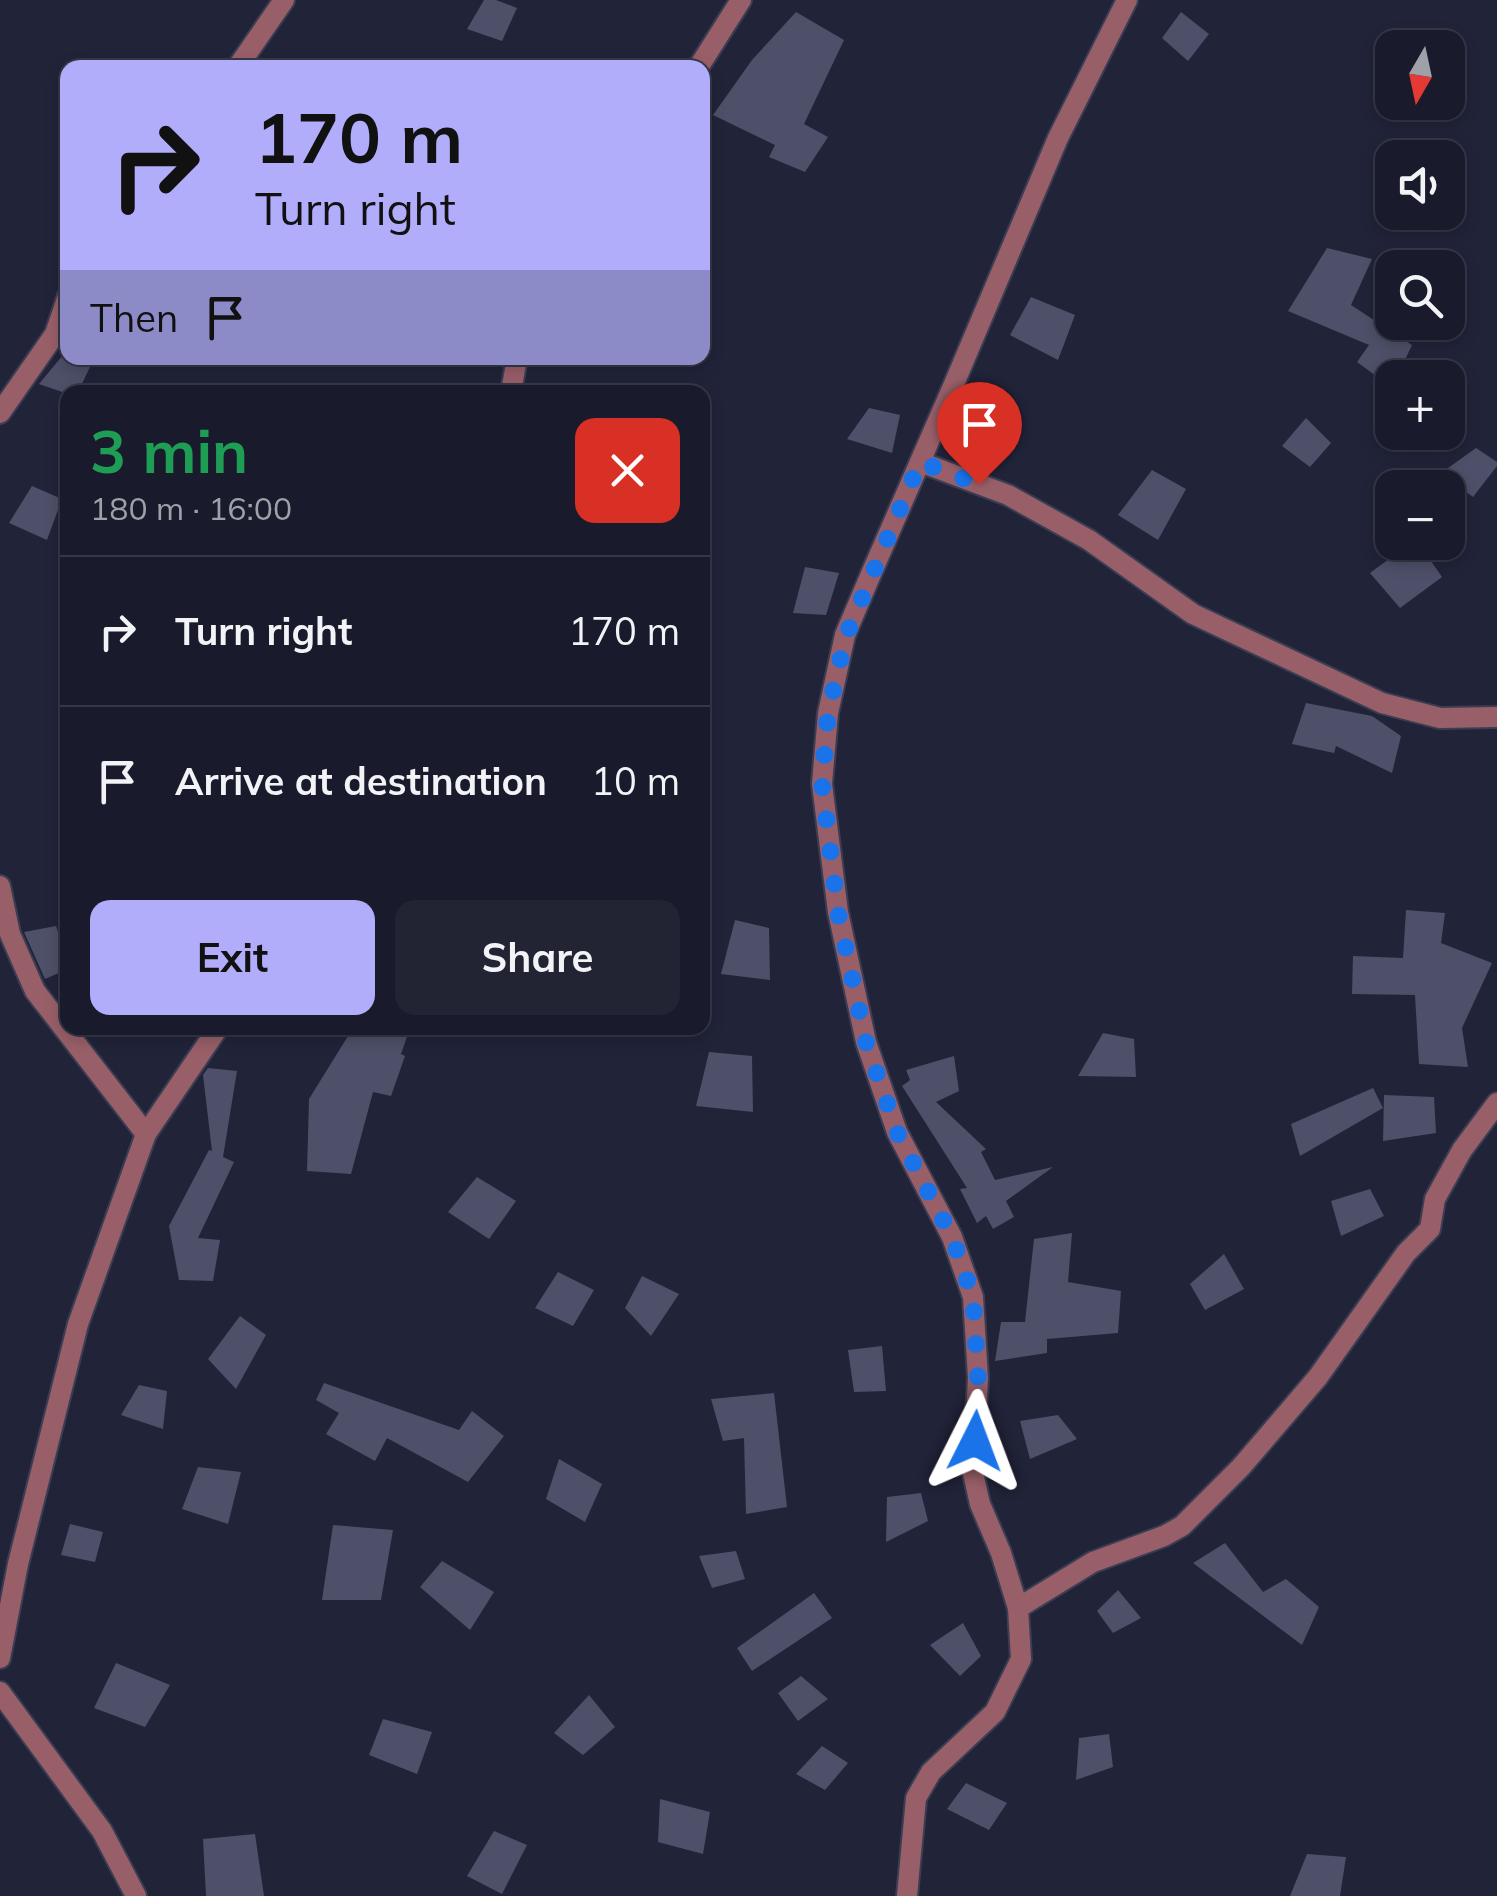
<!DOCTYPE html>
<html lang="en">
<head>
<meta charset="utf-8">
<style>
  :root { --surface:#191a2b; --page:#222333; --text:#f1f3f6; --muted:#9fa1a9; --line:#373847; --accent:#b1adfa }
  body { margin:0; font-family:Mulish,sans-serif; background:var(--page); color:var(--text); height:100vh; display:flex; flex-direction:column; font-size:38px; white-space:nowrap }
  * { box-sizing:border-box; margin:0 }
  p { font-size:32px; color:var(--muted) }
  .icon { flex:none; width:55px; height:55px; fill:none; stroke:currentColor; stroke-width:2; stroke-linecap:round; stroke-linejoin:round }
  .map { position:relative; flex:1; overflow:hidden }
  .details { position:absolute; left:60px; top:385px; width:650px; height:650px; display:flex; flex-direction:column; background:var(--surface); border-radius:20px; box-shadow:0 5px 15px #0003,0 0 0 2px var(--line) }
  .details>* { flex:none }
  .guide { position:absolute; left:60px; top:60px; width:650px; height:305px; border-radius:20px; box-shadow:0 5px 15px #0003,0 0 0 2px var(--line); background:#b1adfa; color:#111; overflow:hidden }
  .needle { width:65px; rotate:189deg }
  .controls { position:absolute; left:1375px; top:30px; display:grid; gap:20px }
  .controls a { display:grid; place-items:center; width:90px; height:90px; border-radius:20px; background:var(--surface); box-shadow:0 5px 15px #0003,0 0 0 2px var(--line); font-size:50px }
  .pin { position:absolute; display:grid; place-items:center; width:85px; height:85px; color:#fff; margin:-102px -42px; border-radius:50% 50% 50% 0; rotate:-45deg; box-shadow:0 0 10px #0007 }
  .pin .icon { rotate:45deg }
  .me { position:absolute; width:110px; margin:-55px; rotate:3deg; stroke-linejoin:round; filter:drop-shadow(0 0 8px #0008) }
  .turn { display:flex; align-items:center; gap:35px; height:210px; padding:0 30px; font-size:45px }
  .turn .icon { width:130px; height:130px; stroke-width:2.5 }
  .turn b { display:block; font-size:70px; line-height:85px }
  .then { display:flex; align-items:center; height:95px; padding:0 30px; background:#0003; gap:20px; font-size:38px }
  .round { display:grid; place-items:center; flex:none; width:105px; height:105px; border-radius:20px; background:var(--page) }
  .summary { display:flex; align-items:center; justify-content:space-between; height:170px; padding:0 30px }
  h1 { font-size:60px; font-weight:700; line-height:75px; color:#1e9e55 }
  .button { display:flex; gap:20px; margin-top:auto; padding:20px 30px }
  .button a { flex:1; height:115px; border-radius:20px; background:var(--accent); color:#111; font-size:40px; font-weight:700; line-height:115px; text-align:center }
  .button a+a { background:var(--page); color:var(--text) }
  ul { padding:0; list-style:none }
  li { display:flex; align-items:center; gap:30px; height:150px; padding:0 30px; border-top:2px solid var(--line) }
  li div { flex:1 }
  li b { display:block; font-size:38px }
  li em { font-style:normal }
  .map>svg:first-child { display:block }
</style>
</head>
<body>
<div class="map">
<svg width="1497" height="1896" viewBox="0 0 1497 1896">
  <rect width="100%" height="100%" fill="#212339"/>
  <g fill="#4d5068">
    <polygon points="484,0 496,0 517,8 502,41 467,29"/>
    <polygon points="796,12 844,40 804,124 828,137 805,172 769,157 775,145 713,115 752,60"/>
    <polygon points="1181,12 1209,34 1188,61 1162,38"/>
    <polygon points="1327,248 1372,259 1351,305 1412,345 1405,360 1402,358 1387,384 1357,362 1369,345 1288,311"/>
    <polygon points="1031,297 1075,315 1058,360 1010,335"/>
    <polygon points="63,355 90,367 78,392 68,394 39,384"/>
    <polygon points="869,408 900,415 892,453 847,439"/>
    <polygon points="1306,418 1331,443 1310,467 1282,446"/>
    <polygon points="1476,448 1497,462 1497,466 1473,497 1441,473"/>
    <polygon points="1152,470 1186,489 1158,540 1118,515"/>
    <polygon points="32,486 62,499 47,540 9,523"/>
    <polygon points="1412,542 1418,542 1442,577 1400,608 1370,573"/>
    <polygon points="805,567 839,573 826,615 793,613"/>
    <polygon points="1306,703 1372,716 1401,736 1392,773 1336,746 1334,753 1292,744"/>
    <polygon points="1406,910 1445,913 1441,943 1492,963 1462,1028 1468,1067 1419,1064 1415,995 1352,994 1353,956 1403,958"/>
    <polygon points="735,920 769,928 770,980 721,974"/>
    <polygon points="56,926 68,961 68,969 45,979 24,932"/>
    <polygon points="353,1028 410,1028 401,1054 405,1056 391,1096 373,1092 351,1174 307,1171 309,1099"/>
    <polygon points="1103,1033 1134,1039 1136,1077 1078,1076"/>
    <polygon points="709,1052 752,1056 753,1112 696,1106"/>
    <polygon points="954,1056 959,1091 936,1102 986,1149 981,1152 995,1180 1053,1167 1006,1201 1014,1217 993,1229 986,1216 977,1223 960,1189 967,1188 902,1086 910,1080 906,1070"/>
    <polygon points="208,1068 237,1071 223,1157 234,1162 198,1238 220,1240 213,1281 179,1280 169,1226 209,1150 212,1151 203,1075"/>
    <polygon points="1373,1088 1383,1108 1300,1156 1291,1124"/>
    <polygon points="1384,1095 1434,1097 1436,1133 1383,1141"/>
    <polygon points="477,1177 516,1201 489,1239 448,1212"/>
    <polygon points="1370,1189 1384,1216 1341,1236 1331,1201"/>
    <polygon points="1072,1233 1068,1282 1121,1291 1118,1333 1047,1339 1047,1353 995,1361 1001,1322 1025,1322 1034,1239"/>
    <polygon points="1224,1254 1244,1289 1205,1310 1190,1284"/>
    <polygon points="558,1272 594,1290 573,1326 535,1308"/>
    <polygon points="642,1276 679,1294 651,1336 625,1308"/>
    <polygon points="240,1316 266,1335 236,1389 208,1359"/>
    <polygon points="882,1346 886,1391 854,1392 848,1350"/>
    <polygon points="324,1383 459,1430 472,1411 504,1436 468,1482 387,1438 375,1461 326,1434 339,1413 316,1400"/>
    <polygon points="139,1385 167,1391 163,1429 121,1415"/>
    <polygon points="774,1393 787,1507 746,1514 744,1438 723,1441 711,1399"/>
    <polygon points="1058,1415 1077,1439 1030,1459 1020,1421"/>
    <polygon points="559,1459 602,1484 585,1522 546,1499"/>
    <polygon points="198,1467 241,1472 228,1524 182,1509"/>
    <polygon points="921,1493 928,1521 886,1542 887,1497"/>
    <polygon points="70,1524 103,1532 95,1562 61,1555"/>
    <polygon points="333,1525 393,1530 381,1600 322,1600"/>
    <polygon points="1225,1543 1263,1592 1286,1579 1319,1607 1302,1645 1193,1563"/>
    <polygon points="736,1551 745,1579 712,1588 699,1556"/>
    <polygon points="442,1561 494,1592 470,1630 420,1587"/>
    <polygon points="1118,1590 1141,1618 1113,1633 1097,1611"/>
    <polygon points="814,1593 832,1618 752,1671 737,1648"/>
    <polygon points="963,1623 981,1656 960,1676 930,1645"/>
    <polygon points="116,1663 170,1685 145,1727 94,1708"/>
    <polygon points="801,1676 828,1699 798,1721 778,1693"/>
    <polygon points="589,1695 615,1727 583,1755 554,1733"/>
    <polygon points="383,1719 432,1732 417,1774 369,1755"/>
    <polygon points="1109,1734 1113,1767 1076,1780 1079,1738"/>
    <polygon points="822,1746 848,1763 825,1790 796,1774"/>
    <polygon points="966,1783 1007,1803 989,1830 947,1809"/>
    <polygon points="660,1799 710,1812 703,1854 658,1842"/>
    <polygon points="494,1831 527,1845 502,1894 467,1876"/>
    <polygon points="255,1834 264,1896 206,1896 203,1839"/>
    <polygon points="1307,1854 1346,1857 1340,1896 1290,1896"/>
  </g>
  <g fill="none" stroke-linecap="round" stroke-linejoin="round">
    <g stroke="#3b3d52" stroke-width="24">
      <g id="minor">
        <polyline points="237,68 284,0"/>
        <polyline points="698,68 741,0"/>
        <polyline points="511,392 517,358"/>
        <polyline points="0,413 55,334 68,296"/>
        <polyline points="920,462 1008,495 1089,540 1193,614 1382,703 1440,718 1497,717"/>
        <polyline points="0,886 10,934 35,991 146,1134"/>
        <polyline points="1018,1608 1093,1562 1164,1536 1182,1526 1241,1467 1318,1377 1406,1253 1430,1229 1435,1199 1462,1150 1497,1103"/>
        <polyline points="0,1658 18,1564 78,1324 146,1134 218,1028"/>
        <polyline points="0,1692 102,1831 136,1896"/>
        <polyline points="907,1896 916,1798 931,1772 995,1712 1021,1659 1018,1608 1001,1553 980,1504 973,1473 978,1378 973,1297 952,1237 897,1132 866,1042 838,912 822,784 828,713 845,635 871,574 954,384 1058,138 1127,0"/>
      </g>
    </g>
    <use href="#minor" stroke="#995f69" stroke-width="20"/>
  </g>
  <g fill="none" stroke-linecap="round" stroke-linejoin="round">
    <polyline stroke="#1a73e8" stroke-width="18" stroke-dasharray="0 32.4" points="975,1441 978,1378 973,1297 952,1237 897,1132 866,1042 838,912 822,784 828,713 846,636 920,462 979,484"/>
  </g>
</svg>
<div class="controls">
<a><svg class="needle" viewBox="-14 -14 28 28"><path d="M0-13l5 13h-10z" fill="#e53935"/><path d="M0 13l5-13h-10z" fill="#9fa1a9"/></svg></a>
<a><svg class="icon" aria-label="sound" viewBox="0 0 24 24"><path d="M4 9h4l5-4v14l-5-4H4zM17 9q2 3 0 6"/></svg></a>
<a><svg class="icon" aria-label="search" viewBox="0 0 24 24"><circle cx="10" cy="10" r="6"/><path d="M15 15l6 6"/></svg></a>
<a>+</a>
<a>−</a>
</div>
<div class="pin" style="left:979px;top:484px;background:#d93025"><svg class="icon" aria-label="arrive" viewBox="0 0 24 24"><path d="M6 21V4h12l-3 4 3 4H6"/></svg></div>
<svg class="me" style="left:975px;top:1441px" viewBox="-20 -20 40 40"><path d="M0-17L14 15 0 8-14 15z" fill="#1a73e8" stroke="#fff" stroke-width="4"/></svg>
<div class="guide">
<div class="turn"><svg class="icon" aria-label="right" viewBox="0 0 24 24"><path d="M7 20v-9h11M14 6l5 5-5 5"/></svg><div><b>170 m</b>Turn right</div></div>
<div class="then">Then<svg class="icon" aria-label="arrive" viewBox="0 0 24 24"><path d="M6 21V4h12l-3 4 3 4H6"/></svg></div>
</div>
<section class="details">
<div class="summary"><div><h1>3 min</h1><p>180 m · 16:00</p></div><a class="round" style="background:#d93025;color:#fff"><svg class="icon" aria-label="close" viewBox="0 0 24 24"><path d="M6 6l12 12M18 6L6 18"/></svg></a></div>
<ul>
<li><svg class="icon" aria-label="right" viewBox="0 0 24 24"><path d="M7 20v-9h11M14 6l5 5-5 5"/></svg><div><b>Turn right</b></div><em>170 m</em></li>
<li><svg class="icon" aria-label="arrive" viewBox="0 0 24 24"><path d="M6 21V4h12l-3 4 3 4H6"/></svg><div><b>Arrive at destination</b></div><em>10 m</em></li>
</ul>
<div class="button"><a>Exit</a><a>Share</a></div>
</section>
</div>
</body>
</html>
